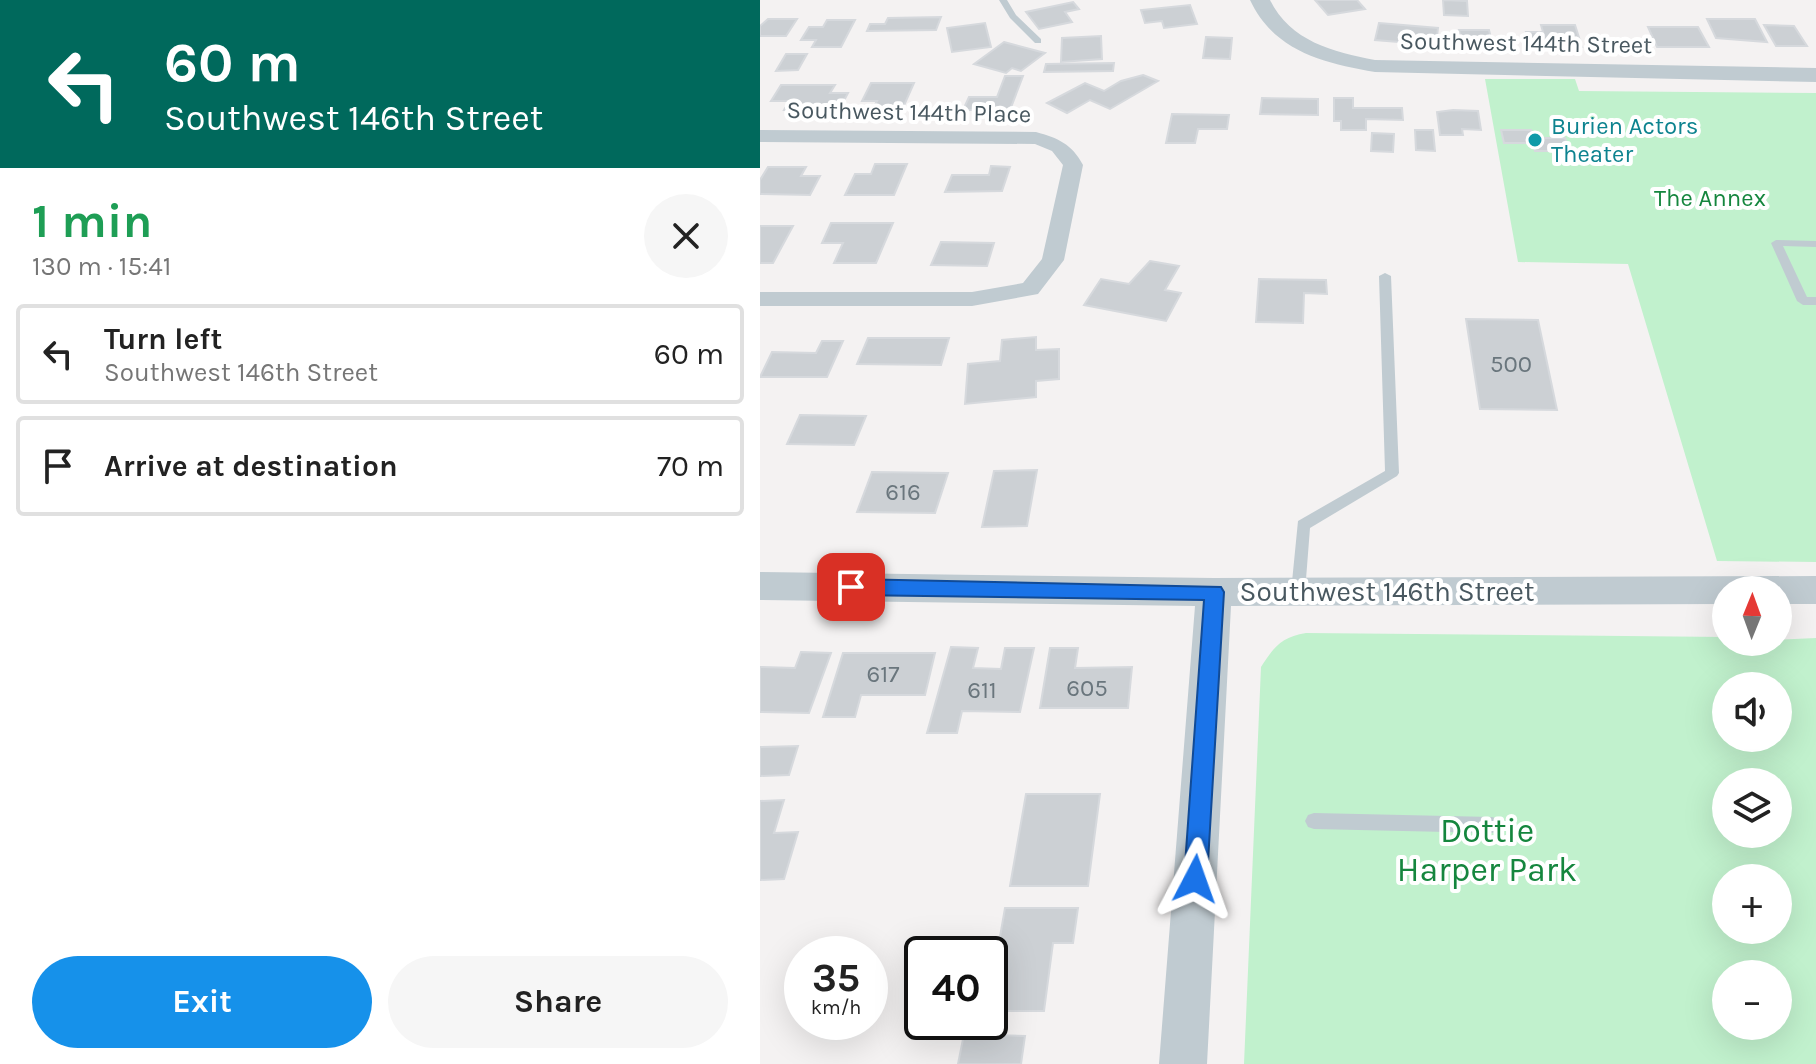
<!DOCTYPE html>
<html lang="en">
<head>
<meta charset="utf-8">
<style>
  :root { --surface:#fff; --page:#f6f6f6; --text:#222; --muted:#767676; --line:#e0e0e0; --accent:#1691ea }
  body { margin:0; font-family:Karla,sans-serif; background:var(--page); color:var(--text); height:100vh; display:flex; flex-direction:column; font-size:30px; white-space:nowrap }
  * { box-sizing:border-box; margin:0 }
  p { font-size:26px; color:var(--muted) }
  .icon { flex:none; width:44px; height:44px; fill:none; stroke:currentColor; stroke-width:2; stroke-linecap:round; stroke-linejoin:round }
  .map { position:relative; flex:1; overflow:hidden }
  .panel { display:flex; flex-direction:column; background:var(--surface); width:760px }
  .panel>* { flex:none }
  .top-card { background:#00695c; color:#fff; overflow:hidden }
  .needle { width:52px; rotate:1deg }
  .fabs { position:absolute; left:952px; top:576px; display:grid; gap:16px }
  .fabs a { display:grid; place-items:center; width:80px; height:80px; border-radius:50%; background:var(--surface); box-shadow:0 8px 32px #0002; font-size:40px }
  .speed { position:absolute; left:24px; top:936px; display:flex; gap:16px; font-size:40px; font-weight:700; text-align:center }
  .speed>* { display:grid; place-content:center; width:104px; height:104px; border-radius:50%; background:var(--surface); box-shadow:0 8px 32px #0002; line-height:1 }
  .speed small { font-size:20px; font-weight:400 }
  .speed .limit { border:4px solid #111; border-radius:12px; background:#fff; color:#111 }
  .pin { position:absolute; display:grid; place-items:center; width:68px; height:68px; color:#fff; margin:-34px; border-radius:16px; box-shadow:0 4px 12px #0006 }
  .me { position:absolute; width:88px; margin:-44px; rotate:4deg; stroke-linejoin:round; filter:drop-shadow(0 0 6px #0008) }
  .turn { display:flex; align-items:center; gap:28px; height:168px; padding:0 32px; font-size:36px }
  .turn .icon { width:104px; height:104px; stroke-width:2.5 }
  .turn b { display:block; font-size:56px; line-height:68px }
  .round { display:grid; place-items:center; flex:none; width:84px; height:84px; border-radius:42px; background:var(--page) }
  .head { display:flex; align-items:center; justify-content:space-between; height:136px; padding:0 32px }
  h1 { font-size:48px; font-weight:700; line-height:60px; color:#1e9e55 }
  .primary-button { display:flex; gap:16px; margin-top:auto; padding:16px 32px }
  .primary-button a { flex:1; height:92px; border-radius:48px; background:var(--accent); color:#fff; font-size:32px; font-weight:700; line-height:92px; text-align:center }
  .primary-button a+a { background:var(--page); color:var(--text) }
  ul { padding:0; list-style:none }
  li { display:flex; align-items:center; gap:24px; height:100px; margin:0 16px 12px; padding:0 16px; border:4px solid var(--line); border-radius:8px }
  li div { flex:1 }
  li b { display:block; font-size:30px }
  li em { font-style:normal }
  main { display:flex; flex:1; min-height:0 }
  .map>svg:first-child { display:block }
</style>
</head>
<body>
<main>
<section class="panel">
<div class="top-card">
<div class="turn"><svg class="icon" aria-label="left" viewBox="0 0 24 24"><path d="M17 20v-9H6M10 6l-5 5 5 5"/></svg><div><b>60 m</b>Southwest 146th Street</div></div>
</div>
<div class="head"><div><h1>1 min</h1><p>130 m · 15:41</p></div><a class="round"><svg class="icon" aria-label="close" viewBox="0 0 24 24"><path d="M6 6l12 12M18 6L6 18"/></svg></a></div>
<ul>
<li><svg class="icon" aria-label="left" viewBox="0 0 24 24"><path d="M17 20v-9H6M10 6l-5 5 5 5"/></svg><div><b>Turn left</b><p>Southwest 146th Street</p></div><em>60 m</em></li>
<li><svg class="icon" aria-label="arrive" viewBox="0 0 24 24"><path d="M6 21V4h12l-3 4 3 4H6"/></svg><div><b>Arrive at destination</b></div><em>70 m</em></li>
</ul>
<div class="primary-button"><a>Exit</a><a>Share</a></div>
</section>
<div class="map">
<svg width="1056" height="1064" viewBox="0 0 1056 1064">
  <rect width="100%" height="100%" fill="#f4f2f2"/>
  <g fill="#c1f1cd" fill-rule="evenodd">
    <polygon points="725,79 815,79 819,91 1056,93 1056,562 957,561 868,264 758,262"/>
    <path d="M546,633L966,637V642L1056,638V1064H484L501,667C514,647 521,637 546,633ZM966,686H1018V738H966ZM966,782H1018V834H966ZM966,878H1018V930H966ZM966,974H1018V1026H966Z"/>
  </g>
  <g fill="#ccd0d4" stroke="#d6d9dd" stroke-width="2">
    <polygon points="555,0 597,0 605,9 568,15"/>
    <polygon points="683,0 707,1 708,16 684,15"/>
    <polygon points="313,2 319,9 305,12 312,22 279,29 266,12"/>
    <polygon points="430,5 437,24 404,28 402,21 385,23 381,10"/>
    <polygon points="181,17 176,30 107,31 110,24 125,24 128,18"/>
    <polygon points="8,19 37,19 26,36 0,36 0,26"/>
    <polygon points="947,19 995,19 1007,42 956,38"/>
    <polygon points="67,20 95,20 81,47 52,47 56,40 41,40 49,27 63,27"/>
    <polygon points="225,23 231,47 192,52 187,28"/>
    <polygon points="619,23 678,28 676,45 615,40"/>
    <polygon points="781,25 815,25 822,47 770,46 766,32 783,32"/>
    <polygon points="1004,25 1034,26 1047,46 1016,46"/>
    <polygon points="888,27 938,27 949,47 897,47"/>
    <polygon points="699,30 729,30 733,46 703,46"/>
    <polygon points="341,36 342,59 301,62 302,38"/>
    <polygon points="446,37 472,38 470,59 443,58"/>
    <polygon points="244,42 285,53 261,71 252,68 246,73 214,64"/>
    <polygon points="26,54 47,54 38,70 16,71"/>
    <polygon points="354,63 353,71 284,72 286,64"/>
    <polygon points="383,75 398,81 350,109 330,100 307,113 287,103 325,83 344,91 361,81"/>
    <polygon points="245,76 263,76 250,110 203,110 209,97 237,97"/>
    <polygon points="111,83 154,83 142,110 112,110 117,101 102,101"/>
    <polygon points="21,85 75,85 70,93 88,93 79,110 24,110 29,101 11,101"/>
    <polygon points="502,98 558,99 558,115 500,114"/>
    <polygon points="574,98 593,98 593,108 642,108 643,120 606,119 606,130 581,130 581,121 574,121"/>
    <polygon points="693,110 718,111 721,130 702,129 703,135 680,135 677,112"/>
    <polygon points="412,114 469,115 467,129 438,129 435,143 406,143"/>
    <polygon points="655,130 673,130 675,151 656,150"/>
    <polygon points="741,130 771,130 773,138 805,138 809,151 775,151 772,143 744,143"/>
    <polygon points="612,133 634,134 633,152 611,151"/>
    <polygon points="115,164 147,164 134,195 85,195 95,174 111,174"/>
    <polygon points="231,166 250,167 242,191 185,192 192,175 229,175"/>
    <polygon points="8,167 46,167 41,176 60,176 50,195 0,194 0,180"/>
    <polygon points="71,223 133,223 116,263 74,263 83,243 62,243"/>
    <polygon points="0,226 33,226 13,263 0,263"/>
    <polygon points="181,242 234,243 227,266 171,265"/>
    <polygon points="390,261 419,266 405,290 421,293 406,321 324,305 341,279 369,284"/>
    <polygon points="499,279 566,280 567,294 544,293 543,323 496,322"/>
    <polygon points="706,319 778,320 797,410 720,409"/>
    <polygon points="276,337 276,350 299,349 299,379 276,381 276,397 205,404 208,364 240,361 242,340"/>
    <polygon points="108,338 189,338 181,365 97,364"/>
    <polygon points="62,341 83,341 67,377 0,377 12,352 56,353"/>
    <polygon points="40,415 106,416 94,445 27,444"/>
    <polygon points="277,470 267,526 222,527 234,471"/>
    <polygon points="112,472 188,473 175,513 97,512"/>
    <polygon points="191,647 218,648 213,668 241,669 245,648 274,648 260,712 202,711 197,733 167,733"/>
    <polygon points="290,648 318,648 315,668 372,667 368,708 280,708"/>
    <polygon points="41,652 71,653 49,713 0,712 0,667 35,668"/>
    <polygon points="83,653 175,653 165,695 101,695 95,717 63,717"/>
    <polygon points="38,746 29,775 0,776 0,747"/>
    <polygon points="266,794 340,794 328,886 250,886"/>
    <polygon points="24,800 14,833 38,832 24,879 0,880 0,801"/>
    <polygon points="245,908 318,908 313,943 293,943 284,1011 230,1011 230,994"/>
    <polygon points="204,1034 265,1036 261,1064 198,1064"/>
  </g>
  <g fill="none" stroke-linecap="round" stroke-linejoin="round">
    <g fill="#c0cbd1" fill-rule="evenodd">
      <polygon points="239,0 247,0 256,15 281,39 281,43 275,43 250,18"/>
      <polygon points="1016,240 1056,241 1056,247 1023,246 1047,297 1056,297 1056,305 1043,305 1037,301 1011,243"/>
      <polygon points="625,273 631,276 639,473 637,476 550,528 545,592 543,596 533,596 531,592 538,521 625,471 619,276"/>
      <polygon points="554,813 732,817 738,819 741,825 738,831 732,833 554,829 548,827 545,821 548,815"/>
    </g>
    <path fill="#c0cbd1" fill-rule="evenodd" d="M0,130L276,132C298,138 312,144 323,165L304,260L278,294L212,306H0V292H212L263,283L282,259L303,165L292,151L275,144L0,142Z"/>
    <g fill="#c0cbd1" fill-rule="evenodd">
      <path d="M490,0H510C530,41 573,52 615,60L1056,68V82L615,72C563,63 514,51 490,0Z"/>
      <polygon points="0,572 454,578 1056,576 1056,604 1018,604 1018,590 966,590 966,604 471,606 447,1064 399,1064 435,606 0,600"/>
    </g>
  </g>
  <polygon fill="#1a73e8" stroke="#114b97" stroke-width="2" points="91,579 461,587 464,592 447,879 443,888 435,891 427,888 424,879 444,600 91,595 84,592 81,587 84,582"/>
  <circle fill="#0f9aa8" stroke="#fff" stroke-width="3" cx="775" cy="140" r="8"/>
  <g text-anchor="middle" stroke-width="8" stroke-linejoin="round" paint-order="stroke">
    <g font-size="24" fill="#495860" stroke="#fff">
      <text transform="translate(766 43) rotate(1)" y="8">Southwest 144th Street</text>
      <text transform="translate(149 112) rotate(1)" y="8">Southwest 144th Place</text>
    </g>
    <g font-size="24" fill="#0d838f" stroke="#fff" text-anchor="start">
      <text x="791" y="134">Burien Actors<tspan x="791" dy="28">Theater</tspan></text>
    </g>
    <g font-size="24" fill="#15863e" stroke="#fff">
      <text x="950" y="206">The Annex</text>
    </g>
    <g font-size="24" fill="#6a767d">
      <text x="751" y="372">500</text>
      <text x="143" y="500">616</text>
      <text x="123" y="682">617</text>
      <text x="327" y="696">605</text>
      <text x="222" y="698">611</text>
    </g>
    <g font-size="28" fill="#495860" stroke="#fff">
      <text x="627" y="601">Southwest 146th Street</text>
    </g>
    <g font-size="34" fill="#15863e" stroke="#fff">
      <text x="727" y="842">Dottie<tspan x="727" dy="39">Harper Park</tspan></text>
    </g>
  </g>
</svg>
<div class="fabs">
<a><svg class="needle" viewBox="-14 -14 28 28"><path d="M0-13l5 13h-10z" fill="#e53935"/><path d="M0 13l5-13h-10z" fill="#767676"/></svg></a>
<a><svg class="icon" aria-label="sound" viewBox="0 0 24 24"><path d="M4 9h4l5-4v14l-5-4H4zM17 9q2 3 0 6"/></svg></a>
<a><svg class="icon" aria-label="layers" viewBox="0 0 24 24"><path d="M12 4l9 5-9 5-9-5zM3 14l9 5 9-5"/></svg></a>
<a>+</a>
<a>−</a>
</div>
<div class="speed"><div>35<small>km/h</small></div><div class="limit">40</div></div>
<div class="pin" style="left:91px;top:587px;background:#d93025"><svg class="icon" aria-label="arrive" viewBox="0 0 24 24"><path d="M6 21V4h12l-3 4 3 4H6"/></svg></div>
<svg class="me" style="left:435px;top:879px" viewBox="-20 -20 40 40"><path d="M0-17L14 15 0 8-14 15z" fill="#1a73e8" stroke="#fff" stroke-width="4"/></svg>
</div>
</main>
</body>
</html>
